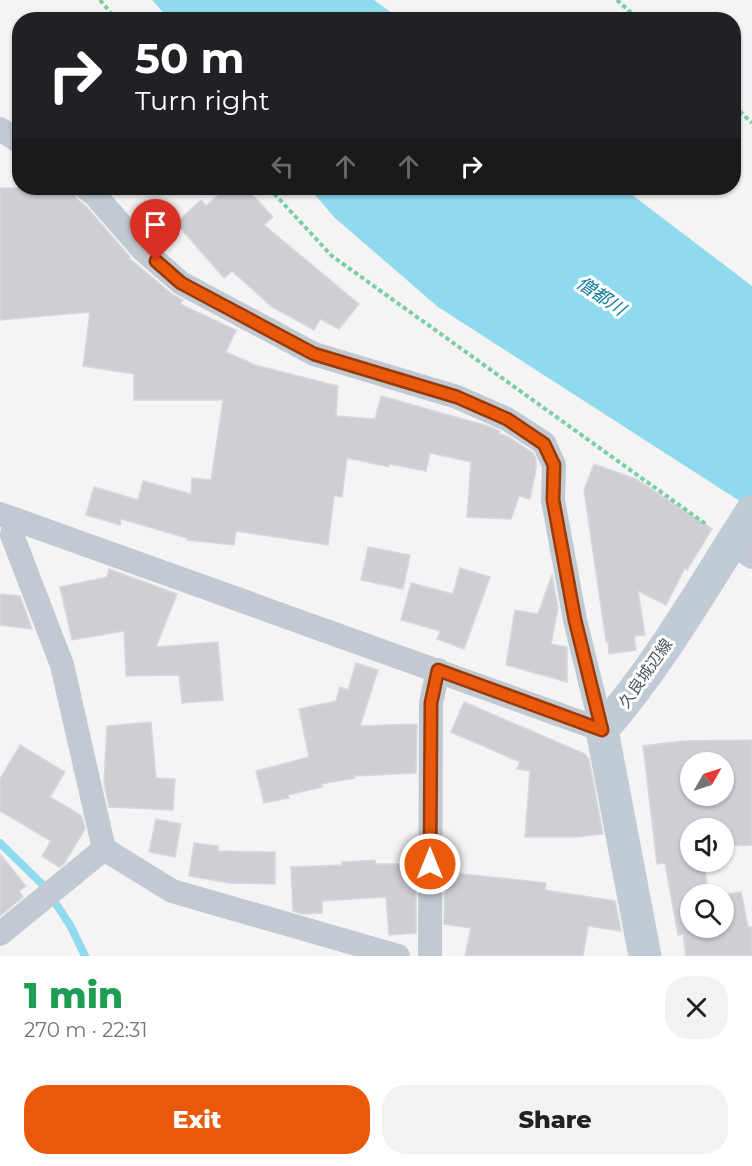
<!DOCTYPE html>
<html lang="en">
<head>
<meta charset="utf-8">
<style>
  :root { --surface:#fff; --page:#f2f2f2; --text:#202124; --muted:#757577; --accent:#ea580c }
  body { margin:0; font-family:Montserrat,"Noto Sans JP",sans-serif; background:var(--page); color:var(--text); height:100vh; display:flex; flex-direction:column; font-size:22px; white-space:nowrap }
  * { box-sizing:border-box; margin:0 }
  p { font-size:20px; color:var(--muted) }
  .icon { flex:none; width:33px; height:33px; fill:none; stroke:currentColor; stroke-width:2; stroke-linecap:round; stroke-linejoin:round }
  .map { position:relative; height:956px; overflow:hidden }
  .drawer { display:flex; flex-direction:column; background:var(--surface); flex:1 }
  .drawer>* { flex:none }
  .guide { position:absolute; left:12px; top:12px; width:729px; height:183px; border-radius:24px; box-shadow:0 2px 4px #0004; background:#202124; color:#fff; overflow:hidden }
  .needle { width:39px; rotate:51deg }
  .fabs { position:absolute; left:680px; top:752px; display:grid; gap:12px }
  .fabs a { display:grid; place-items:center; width:54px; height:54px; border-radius:50%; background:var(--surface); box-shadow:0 2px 4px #0004; font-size:30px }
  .pin { position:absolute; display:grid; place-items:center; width:51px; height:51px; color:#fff; margin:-62px -26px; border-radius:50% 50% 50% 0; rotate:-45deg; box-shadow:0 0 6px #0007 }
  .pin .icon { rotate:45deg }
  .me { position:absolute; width:66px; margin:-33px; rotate:0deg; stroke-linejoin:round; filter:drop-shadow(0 0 4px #0008) }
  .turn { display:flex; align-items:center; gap:21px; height:126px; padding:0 24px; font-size:27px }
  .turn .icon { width:78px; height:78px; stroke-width:2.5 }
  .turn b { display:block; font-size:42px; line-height:51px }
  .lanes { display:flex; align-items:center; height:57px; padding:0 24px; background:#0003; justify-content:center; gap:30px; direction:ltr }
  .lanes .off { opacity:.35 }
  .round { display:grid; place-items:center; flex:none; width:63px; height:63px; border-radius:24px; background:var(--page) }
  .summary { display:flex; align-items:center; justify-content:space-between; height:102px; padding:0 24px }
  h1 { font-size:36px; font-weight:800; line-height:45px; color:#1e9e55 }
  .action { display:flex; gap:12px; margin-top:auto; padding:12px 24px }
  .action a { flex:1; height:69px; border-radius:24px; background:var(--accent); color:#fff; font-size:24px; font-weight:800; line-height:69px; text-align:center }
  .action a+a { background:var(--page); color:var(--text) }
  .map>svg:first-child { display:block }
</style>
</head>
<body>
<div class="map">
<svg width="752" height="956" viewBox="0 0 752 956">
  <rect width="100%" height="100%" fill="#f5f3f3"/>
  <g fill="#90daee">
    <polygon points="152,0 374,0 400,19 169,19"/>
    <polygon points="309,188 623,188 752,286 752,509 438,307 335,218"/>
  </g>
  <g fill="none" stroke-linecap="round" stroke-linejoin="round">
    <polyline stroke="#90daee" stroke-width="8" points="0,843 44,886 70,925 85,956"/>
  </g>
  <g fill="#cdcfd5" stroke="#d7d9de" stroke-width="1.5" fill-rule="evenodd">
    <polygon points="0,188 72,188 77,199 85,205 130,257 129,258 172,294 183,300 180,304 236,330 226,352 255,365 338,386 336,416 375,419 381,396 488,426 500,431 499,434 507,436 533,453 536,459 536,469 530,499 519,496 511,519 467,517 471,462 430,453 426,471 390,464 389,467 347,458 342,497 334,496 328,545 236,531 234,545 187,540 187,538 121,519 120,525 86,515 94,487 138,500 143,481 191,494 192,478 211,480 223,400 134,400 134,374 83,366 90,312 0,320"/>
    <polygon points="226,188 246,188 273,217 264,225 359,304 339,329 320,319 314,330 272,307 232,271 224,278 176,223 201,200 206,206"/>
    <polygon points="594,464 636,479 712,529 687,570 685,568 666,605 638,591 645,635 634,636 636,650 609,654 608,640 606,641 584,490"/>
    <polygon points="368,547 410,555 403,589 361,580"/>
    <polygon points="460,568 490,577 464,649 437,639 440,631 401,620 411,583 453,594"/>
    <polygon points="109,569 177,594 156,647 218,642 223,700 182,703 179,675 126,676 124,631 72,640 60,587 107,577"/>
    <polygon points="552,575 558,608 551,644 567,647 567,682 506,665 515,610 538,614"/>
    <polygon points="0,594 20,596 32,629 0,625"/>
    <polygon points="356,663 378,670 360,726 417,724 416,773 354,776 355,778 321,784 322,787 288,795 289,798 264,803 256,771 309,757 299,709 336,701 340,687 348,690"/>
    <polygon points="464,702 585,754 589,759 603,834 576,837 525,837 530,771 517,769 520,762 451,732"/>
    <polygon points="151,722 156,778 175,779 173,810 109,807 104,783 107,726"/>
    <path d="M752,740V845L723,846V828H690V861H703L709,894H690V927H723V895L741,892L748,927H752V956H686L683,934L678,935L665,863L657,864L643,746L683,741ZM690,762H723V795H690Z"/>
    <polygon points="20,745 65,772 50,797 82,816 85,829 64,864 59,867 42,856 51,841 0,811 0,779"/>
    <polygon points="156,819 181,824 175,857 149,852"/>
    <polygon points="194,843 218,846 218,851 275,852 275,884 229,883 189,876"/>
    <polygon points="0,854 26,886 19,891 23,897 0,916"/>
    <polygon points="375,860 376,864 416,864 416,933 389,935 386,897 322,901 322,913 302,914 293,911 291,867 342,865 342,862"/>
    <polygon points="445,872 546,883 545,890 615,901 621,931 588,926 583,956 465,956 471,928 444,924"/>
  </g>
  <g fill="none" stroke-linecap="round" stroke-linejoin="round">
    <g stroke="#7ad0a6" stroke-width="4" stroke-dasharray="4.5 3" stroke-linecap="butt">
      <polyline points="100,0 117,20"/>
      <polyline points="617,0 639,20"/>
      <polyline points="734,106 752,123"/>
      <polyline points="269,188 332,256 707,525"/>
    </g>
    <g stroke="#c1cad2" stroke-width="24">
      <polyline points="0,129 20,142"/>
      <polyline points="86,188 95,195 143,250 181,283 314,354 457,397 507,419 544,443 554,465 553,500 575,620 602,730"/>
      <polyline points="0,514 602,730"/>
      <polyline points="15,520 12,535 62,665 104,849 172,891 398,956"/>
      <polyline points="731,542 752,557"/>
      <polyline points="0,934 104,849"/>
      <polyline points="430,956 431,703 438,670"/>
    </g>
    <path stroke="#c1cbd6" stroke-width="33" d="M645,956L602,730C660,664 704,585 752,511"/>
  </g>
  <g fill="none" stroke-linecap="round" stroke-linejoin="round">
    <g stroke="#983908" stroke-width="15">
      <polyline id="route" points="156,261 181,283 314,354 457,397 507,419 544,444 554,465 553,500 575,620 602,730 438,670 431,703 430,864"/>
    </g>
    <use href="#route" stroke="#ea580c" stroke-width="10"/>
  </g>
  <g text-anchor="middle" stroke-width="6" stroke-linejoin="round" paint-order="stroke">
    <g font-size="16" fill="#4a5661" stroke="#fff">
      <text transform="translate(645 673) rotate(-55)" y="6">久良城辺線</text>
    </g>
    <g font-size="18" font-style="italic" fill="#0c7c9b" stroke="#fff">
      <text transform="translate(601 296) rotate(34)" y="6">僧都川</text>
    </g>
  </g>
</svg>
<div class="fabs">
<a><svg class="needle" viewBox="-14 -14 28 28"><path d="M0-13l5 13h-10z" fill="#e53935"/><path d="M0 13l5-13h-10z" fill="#757577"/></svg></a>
<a><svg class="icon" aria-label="sound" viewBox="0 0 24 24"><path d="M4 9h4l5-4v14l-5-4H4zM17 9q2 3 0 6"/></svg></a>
<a><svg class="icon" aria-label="search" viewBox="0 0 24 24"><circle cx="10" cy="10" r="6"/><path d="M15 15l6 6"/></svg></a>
</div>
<div class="pin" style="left:156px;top:261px;background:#d93025"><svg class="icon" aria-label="arrive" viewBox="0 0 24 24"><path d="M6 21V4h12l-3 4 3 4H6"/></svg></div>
<svg class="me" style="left:430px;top:864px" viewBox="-20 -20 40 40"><circle r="17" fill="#ea580c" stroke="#fff" stroke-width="3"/><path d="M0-11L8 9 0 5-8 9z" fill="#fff"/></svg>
<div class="guide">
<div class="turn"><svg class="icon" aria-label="right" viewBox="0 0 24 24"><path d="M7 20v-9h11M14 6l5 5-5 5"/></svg><div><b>50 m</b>Turn right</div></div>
<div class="lanes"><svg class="icon off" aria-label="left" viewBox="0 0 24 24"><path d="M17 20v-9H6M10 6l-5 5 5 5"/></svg><svg class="icon off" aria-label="ahead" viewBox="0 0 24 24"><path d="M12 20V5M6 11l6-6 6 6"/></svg><svg class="icon off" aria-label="ahead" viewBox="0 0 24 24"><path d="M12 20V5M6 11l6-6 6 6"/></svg><svg class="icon" aria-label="right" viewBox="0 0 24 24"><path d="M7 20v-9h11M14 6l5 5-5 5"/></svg></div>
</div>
</div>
<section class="drawer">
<div class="summary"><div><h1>1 min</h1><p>270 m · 22:31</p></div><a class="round"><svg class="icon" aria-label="close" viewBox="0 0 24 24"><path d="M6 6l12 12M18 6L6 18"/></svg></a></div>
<div class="action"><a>Exit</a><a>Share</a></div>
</section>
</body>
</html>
